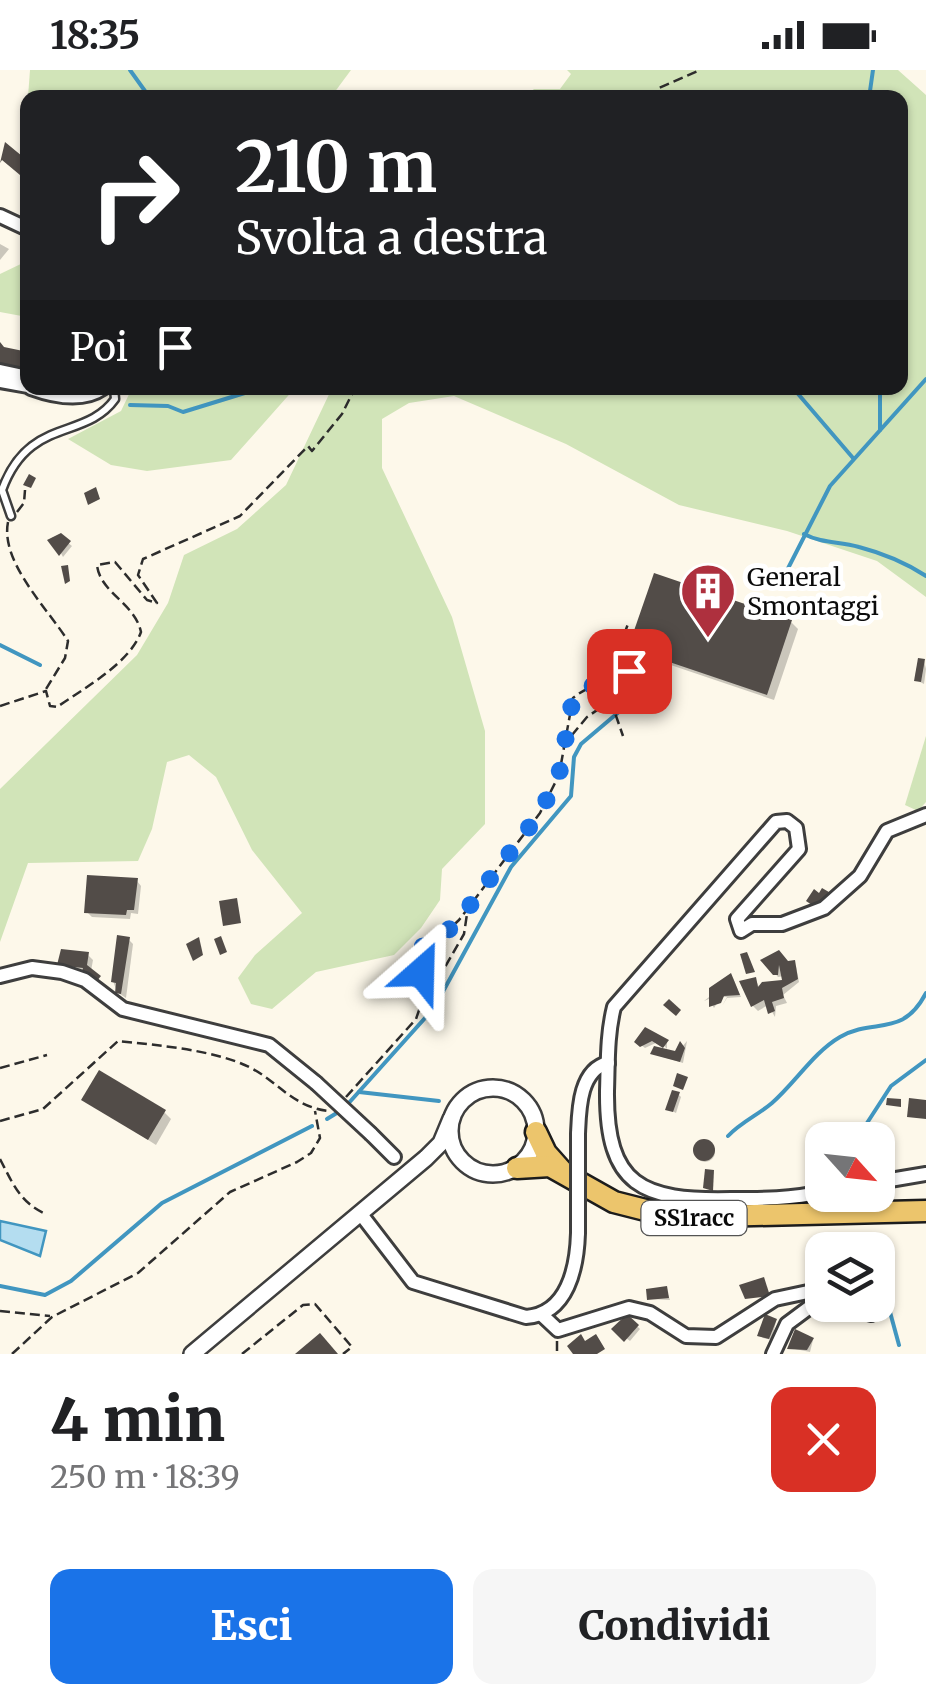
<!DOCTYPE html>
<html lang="it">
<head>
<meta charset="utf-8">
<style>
  :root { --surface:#fff; --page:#f6f6f6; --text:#202124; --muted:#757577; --accent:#1a73e8 }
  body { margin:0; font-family:Merriweather,serif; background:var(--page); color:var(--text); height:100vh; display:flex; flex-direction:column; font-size:38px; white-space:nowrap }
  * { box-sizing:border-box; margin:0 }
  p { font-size:32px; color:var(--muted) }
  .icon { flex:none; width:55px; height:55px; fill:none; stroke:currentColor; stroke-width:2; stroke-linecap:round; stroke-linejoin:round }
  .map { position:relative; height:1284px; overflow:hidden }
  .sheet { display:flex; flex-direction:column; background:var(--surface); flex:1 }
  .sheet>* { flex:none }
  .hud { position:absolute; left:20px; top:20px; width:888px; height:305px; border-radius:20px; box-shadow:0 2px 8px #0004; background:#202124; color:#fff; overflow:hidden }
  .needle { width:65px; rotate:117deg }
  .tools { position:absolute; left:805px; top:1052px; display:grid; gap:20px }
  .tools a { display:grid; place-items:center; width:90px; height:90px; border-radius:20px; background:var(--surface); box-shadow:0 2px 8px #0004; font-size:50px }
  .pin { position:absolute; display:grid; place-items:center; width:85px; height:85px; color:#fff; margin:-42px; border-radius:20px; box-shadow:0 5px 15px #0006 }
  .me { position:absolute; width:110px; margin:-55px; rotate:25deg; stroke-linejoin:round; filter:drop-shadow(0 0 8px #0008) }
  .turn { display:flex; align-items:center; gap:35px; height:210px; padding:0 50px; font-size:45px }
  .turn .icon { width:130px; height:130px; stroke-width:2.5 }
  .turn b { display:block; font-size:70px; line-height:85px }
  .then { display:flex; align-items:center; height:95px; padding:0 50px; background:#0003; gap:20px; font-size:38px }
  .round { display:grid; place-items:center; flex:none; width:105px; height:105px; border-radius:20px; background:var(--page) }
  .headline { display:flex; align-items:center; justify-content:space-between; height:170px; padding:0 50px }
  h1 { font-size:60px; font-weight:800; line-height:75px }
  .cta { display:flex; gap:20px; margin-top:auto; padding:20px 50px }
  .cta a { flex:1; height:115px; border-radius:20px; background:var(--accent); color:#fff; font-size:40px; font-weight:800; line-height:115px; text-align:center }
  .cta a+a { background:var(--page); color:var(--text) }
  .status { display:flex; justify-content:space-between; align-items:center; height:70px; padding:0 50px; background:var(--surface); direction:ltr }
  .status svg { height:28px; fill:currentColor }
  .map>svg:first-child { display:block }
</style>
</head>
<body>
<div class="status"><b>18:35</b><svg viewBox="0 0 49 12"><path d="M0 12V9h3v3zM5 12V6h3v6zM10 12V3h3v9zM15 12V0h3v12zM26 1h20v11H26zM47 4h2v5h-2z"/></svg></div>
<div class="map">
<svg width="926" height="1284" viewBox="0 0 926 1284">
  <rect width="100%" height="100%" fill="#fdf8ea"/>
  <g fill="#d1e4b8">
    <polygon points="30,0 351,0 331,27 28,27"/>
    <polygon points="567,0 898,0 926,25 926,527 877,491 787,461 679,435 566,374 454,326 409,333 382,349 382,398 452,547 485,661 485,754 442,799 440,830 421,858 394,885 316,902 272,939 251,934 238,908 255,885 302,843 252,780 216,707 189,685 167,692 152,759 138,791 28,793 0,872 0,719 137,585 168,533 184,485 237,459 286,415 332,318 900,318 900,28 524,27 534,19 560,19 571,4"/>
    <polygon points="27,191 27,247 0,242 0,204"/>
    <polygon points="132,318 295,318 231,390 147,401 111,395 68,369 121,341"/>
    <polygon points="926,666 926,732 918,741 905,735"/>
  </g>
  <polygon fill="#b4ddf0" stroke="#4196c0" stroke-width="2.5" points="0,1151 46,1161 40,1186 0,1170"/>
  <g fill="#0003">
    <polygon points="0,174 9,179 0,190"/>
    <polygon points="52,467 57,471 61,467 72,476 63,487"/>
    <polygon points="791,552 798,559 774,630 638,584 631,577"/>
    <polygon points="924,591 926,599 924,614 916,610"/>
    <polygon points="137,811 141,816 138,844 131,843 130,849 92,847 87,842"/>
    <polygon points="128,869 133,874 126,928 117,922 113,911"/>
    <polygon points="88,885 93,890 91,901 102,915 84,901 60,894"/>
    <polygon points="764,890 796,896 799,912 783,925 787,933 776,936 775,947 768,935 758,941 753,936 755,909 764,926 785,913 784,906 778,907"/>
    <polygon points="733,908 741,927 727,928 722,936 727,927 721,927 714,938 709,929 704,931"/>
    <polygon points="646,960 667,972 667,979 660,971 645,978 637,972"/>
    <polygon points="687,971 683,993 653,984 676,984"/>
    <polygon points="679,1025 681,1027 676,1043 668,1039"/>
    <polygon points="84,1029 164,1042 171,1049 156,1075"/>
    <circle cx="705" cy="1082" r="10"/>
    <polygon points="666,1219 670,1230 650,1229"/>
    <polygon points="627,1247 640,1259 630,1271 614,1259"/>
    <polygon points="776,1251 772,1270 763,1268 760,1265"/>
    <polygon points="813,1270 810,1282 790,1278"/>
  </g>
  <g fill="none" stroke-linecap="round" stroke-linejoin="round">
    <g stroke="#4196c0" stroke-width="4">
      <polyline points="130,0 150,28"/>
      <polyline points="869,28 873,0"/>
      <polyline points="793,318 853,388"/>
      <polyline points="880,318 880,360"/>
      <polyline points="130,335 168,336 183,342 248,322"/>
      <path d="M804,464C823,474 839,471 859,477C882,483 906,493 926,506"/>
      <polyline points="778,518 830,416 926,309"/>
      <polyline points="0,575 40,595"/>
      <polyline points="359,1022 439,1031"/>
      <polyline points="347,1035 434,938 511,797 571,726 574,687 581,674 653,613"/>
      <polyline points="327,1049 340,1041"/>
      <path d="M728,1066C741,1052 758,1045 772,1033C795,1013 814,982 840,967C874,947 902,969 926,923"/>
      <polyline points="856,1070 891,1016 926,990"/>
      <polyline points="868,1173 873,1180"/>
      <polyline points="878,1198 899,1275"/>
      <polyline points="0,1216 45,1225 71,1211 162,1133 312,1056"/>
    </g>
  </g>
  <g fill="#524c48">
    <polygon points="5,72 28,91 26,110 2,90 0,93"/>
    <polygon points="0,272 4,277 28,282 28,304 0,299"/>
    <polygon points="29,404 36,408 31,418 23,415"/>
    <polygon points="96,417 100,429 88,435 84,423"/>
    <polygon points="61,463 71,471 59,486 47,470"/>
    <polygon points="68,495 70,511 65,514 61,496"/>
    <polygon points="654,503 792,550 767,625 628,578"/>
    <polygon points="918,588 925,589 921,612 914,611"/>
    <polygon points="87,805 138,808 134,840 127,840 126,845 84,843"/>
    <polygon points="822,818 834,825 818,839 806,831 814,819 819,823"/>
    <polygon points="237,828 241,853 223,856 219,831"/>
    <polygon points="117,865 130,867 121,924 115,923 116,913 111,912"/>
    <polygon points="221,866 227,882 220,885 214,869"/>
    <polygon points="199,867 203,885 193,891 186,874"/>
    <polygon points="61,879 89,882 87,895 101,906 96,912 82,902 83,898 57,895"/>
    <polygon points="779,880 788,891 795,890 798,909 782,918 784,928 772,932 775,941 768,944 764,930 751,937 739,911 756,907 758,917 762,912 782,910 779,895 778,905 773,905 760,890"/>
    <polygon points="747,882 755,902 746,904 740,884"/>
    <polygon points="731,903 740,925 724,926 721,933 709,937 709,918"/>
    <polygon points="669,929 681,940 676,946 663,935"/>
    <polygon points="645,957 669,970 663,978 652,971 640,977 634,972"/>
    <polygon points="680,971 685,978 680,992 650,984 654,976 675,981"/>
    <polygon points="99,1000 166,1040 148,1070 81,1030"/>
    <polygon points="677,1003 688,1007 683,1020 673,1016"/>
    <polygon points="672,1020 680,1022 673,1042 665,1040"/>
    <polygon points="887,1028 901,1029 901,1037 886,1035"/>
    <polygon points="909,1028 926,1030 926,1049 907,1047"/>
    <circle cx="704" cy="1080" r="11"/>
    <polygon points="705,1099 714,1100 713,1121 703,1118"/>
    <polygon points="764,1207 770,1226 745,1229 739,1215"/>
    <polygon points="667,1216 669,1228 647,1230 646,1219"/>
    <polygon points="627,1244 639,1255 624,1272 611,1259"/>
    <polygon points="765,1244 777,1249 769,1269 757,1266"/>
    <polygon points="795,1259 814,1268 807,1280 787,1279"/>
    <polygon points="320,1263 338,1284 295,1284"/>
    <polygon points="581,1264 585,1271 596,1264 605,1279 597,1284 573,1284 567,1276"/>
  </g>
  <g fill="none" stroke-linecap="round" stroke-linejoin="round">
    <g stroke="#3e3e3e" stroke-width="11">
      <path id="service" d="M11,446L2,420C29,346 85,371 115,329L114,318"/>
    </g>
    <g stroke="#3e3e3e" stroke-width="18">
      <g id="minor">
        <polyline points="0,146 28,159"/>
        <polyline points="0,301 28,307"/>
        <polyline points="0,311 28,316"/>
        <path d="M31,318C53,326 83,332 103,318"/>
        <polyline points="0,906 32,898 62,902 85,910 123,939 269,975 316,1013"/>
        <polyline points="371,1064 394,1087"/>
        <path d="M578,1064C579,1041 579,1000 608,993"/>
        <polyline points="878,1112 926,1104"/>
        <path d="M822,1122C792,1129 762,1129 731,1129C642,1131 606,1116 607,1021C608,992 607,965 614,937L776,752L787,751L796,758L799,779L737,849L741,861L752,854H782L824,838L860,806L887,761L926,745"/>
        <path d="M360,1143L413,1212L526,1247C568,1244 577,1197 578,1163"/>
        <polyline points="865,1235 871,1244"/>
        <polyline points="542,1245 558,1260 629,1238 650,1243 686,1266 716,1267 775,1229 822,1219"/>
        <polyline points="773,1284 787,1254 822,1228"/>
      </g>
    </g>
    <g stroke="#3e3e3e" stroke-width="20">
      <g id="tertiary">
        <circle cx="493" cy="1061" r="43"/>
        <polyline points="192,1284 426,1088 441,1073 451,1049"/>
      </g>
    </g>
    <g stroke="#1c1c1c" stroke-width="25">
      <g id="primary">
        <polyline points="536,1062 546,1083 562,1101"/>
        <polyline points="517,1098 550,1096 614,1132 673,1147 926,1141"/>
      </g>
    </g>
    <g stroke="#2d2d2d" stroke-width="2.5" stroke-dasharray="10 5" stroke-linecap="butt">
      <polyline points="649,28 659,18 700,0"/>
      <polyline points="17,442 24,433 25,420"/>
      <path d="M8,452C0,492 48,539 68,571L65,588L46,619"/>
      <polyline points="608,607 628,554"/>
      <path d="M0,636L46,621L50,636L57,637C83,619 130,593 141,562C135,533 100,523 97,495L115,492L147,530L157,533L138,505L143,489L240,446L308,376L312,381L342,344L355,318"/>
      <polyline points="562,677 587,647 603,636 614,640 623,666"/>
      <polyline points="423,935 464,864 467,844"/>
      <polyline points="0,998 47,985"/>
      <path d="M346,1027L416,949L427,917L412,892L426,872L442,866L459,850L540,743L559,705L573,628C594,611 616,611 635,596"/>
      <path d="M0,1051L43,1039L118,971C156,975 215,980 249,997C278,1011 292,1037 329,1041"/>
      <path d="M0,1089C12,1112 20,1133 46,1144"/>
      <polyline points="0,1241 50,1246"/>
      <polyline points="557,1271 557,1284"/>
      <polyline points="12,1284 52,1247 138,1203 230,1122 297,1092 311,1083 320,1068 315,1041"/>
      <polyline points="242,1284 303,1235 315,1234 352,1277 343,1284"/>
    </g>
    <use href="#service" stroke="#fff" stroke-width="6"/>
    <use href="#minor" stroke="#fff" stroke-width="12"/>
    <use href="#tertiary" stroke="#fff" stroke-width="15"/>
    <use href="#primary" stroke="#ecc56c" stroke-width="20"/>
    <g stroke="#3e3e3e" stroke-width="18" stroke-linecap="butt">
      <g id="minor-bridge">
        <polyline points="316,1013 371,1064"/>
        <polyline points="578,1163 578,1064"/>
      </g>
    </g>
    <use href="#minor-bridge" stroke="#fff" stroke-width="12"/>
  </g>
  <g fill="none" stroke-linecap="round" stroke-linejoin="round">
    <polyline stroke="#1a73e8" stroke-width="18" stroke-dasharray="0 32.4" points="421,902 412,892 426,872 442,866 459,850 540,743 559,705 573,628 605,608 629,601"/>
  </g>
  <defs>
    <g id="building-pin" transform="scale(2.875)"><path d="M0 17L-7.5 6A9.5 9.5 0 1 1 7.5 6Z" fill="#ae303e" stroke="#fff"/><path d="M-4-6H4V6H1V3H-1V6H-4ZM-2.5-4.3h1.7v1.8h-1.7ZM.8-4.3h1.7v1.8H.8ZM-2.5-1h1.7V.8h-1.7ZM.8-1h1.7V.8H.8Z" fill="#fff"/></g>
  </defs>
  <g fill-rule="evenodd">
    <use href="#building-pin" x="708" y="521"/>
  </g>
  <g text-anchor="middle" stroke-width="10" stroke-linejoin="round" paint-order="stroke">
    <rect fill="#fff" stroke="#545454" stroke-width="2.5" x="641.5" y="1131" width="105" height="34" rx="8"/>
    <g font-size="22" font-weight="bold" fill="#0b0b0b">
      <text x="694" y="1156">SS1racc</text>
    </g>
    <g font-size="25" fill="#0b0b0b" stroke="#fff" text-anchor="start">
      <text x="747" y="516">General<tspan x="747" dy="29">Smontaggi</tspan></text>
    </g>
  </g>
</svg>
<div class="tools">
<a><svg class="needle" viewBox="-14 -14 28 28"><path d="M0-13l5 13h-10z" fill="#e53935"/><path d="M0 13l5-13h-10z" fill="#757577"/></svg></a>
<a><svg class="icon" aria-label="layers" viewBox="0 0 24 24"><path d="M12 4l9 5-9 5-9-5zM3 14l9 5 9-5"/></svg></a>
</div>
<div class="pin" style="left:629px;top:601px;background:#d93025"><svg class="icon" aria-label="arrive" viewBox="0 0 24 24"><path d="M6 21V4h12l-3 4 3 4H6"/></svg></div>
<svg class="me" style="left:421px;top:902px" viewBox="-20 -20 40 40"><path d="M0-17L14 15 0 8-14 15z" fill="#1a73e8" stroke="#fff" stroke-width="4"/></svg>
<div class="hud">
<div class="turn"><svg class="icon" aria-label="right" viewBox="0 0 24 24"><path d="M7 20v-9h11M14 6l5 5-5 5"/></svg><div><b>210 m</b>Svolta a destra</div></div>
<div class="then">Poi<svg class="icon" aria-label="arrive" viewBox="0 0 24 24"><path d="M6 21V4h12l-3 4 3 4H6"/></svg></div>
</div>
</div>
<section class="sheet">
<div class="headline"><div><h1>4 min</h1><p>250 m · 18:39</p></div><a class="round" style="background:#d93025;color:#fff"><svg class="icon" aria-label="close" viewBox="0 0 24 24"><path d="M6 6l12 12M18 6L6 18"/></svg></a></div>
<div class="cta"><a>Esci</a><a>Condividi</a></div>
</section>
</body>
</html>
